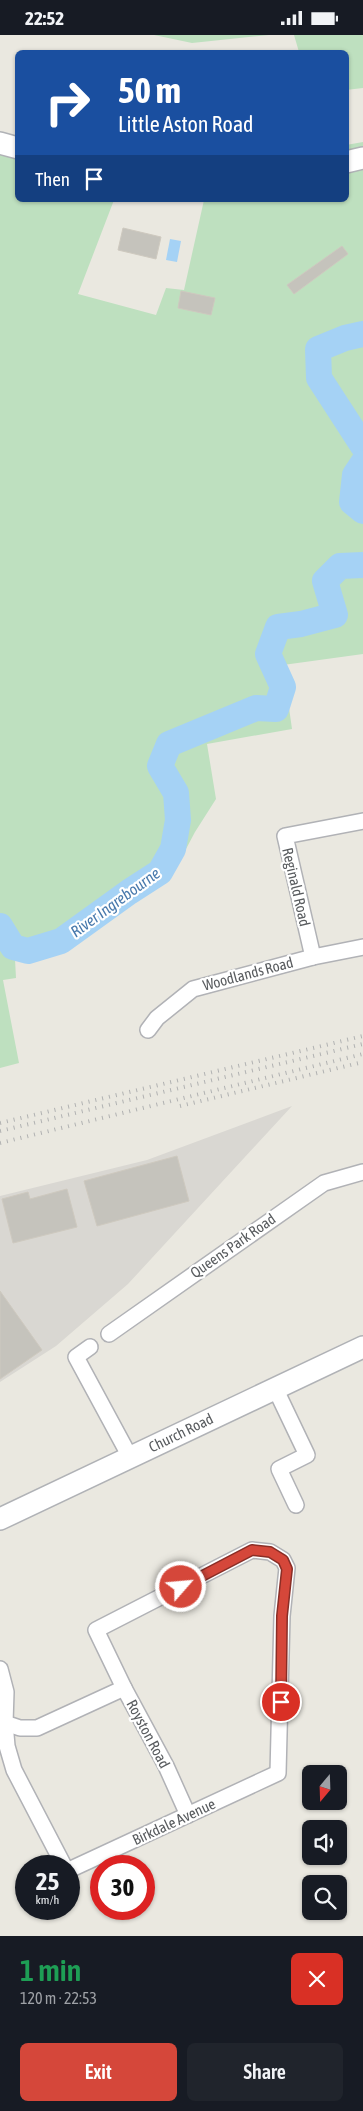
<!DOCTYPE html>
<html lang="en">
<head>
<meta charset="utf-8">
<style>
  :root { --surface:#171b24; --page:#20242c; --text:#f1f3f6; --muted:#9ea1a6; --accent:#d5473a }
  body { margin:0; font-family:"Asap Condensed",sans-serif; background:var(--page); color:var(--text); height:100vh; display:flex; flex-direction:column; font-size:19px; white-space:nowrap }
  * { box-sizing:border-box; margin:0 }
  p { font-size:16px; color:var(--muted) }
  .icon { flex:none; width:28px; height:28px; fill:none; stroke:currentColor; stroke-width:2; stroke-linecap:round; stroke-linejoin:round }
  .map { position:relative; height:1901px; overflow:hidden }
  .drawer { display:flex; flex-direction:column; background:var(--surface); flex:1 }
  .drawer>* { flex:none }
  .banner { position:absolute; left:15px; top:15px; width:334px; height:152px; border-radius:8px; box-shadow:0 1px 4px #0004; background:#1a4fa0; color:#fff; overflow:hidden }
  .needle { width:32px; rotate:199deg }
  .fabs { position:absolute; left:302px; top:1730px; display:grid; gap:10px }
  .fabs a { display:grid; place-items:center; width:45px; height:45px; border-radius:8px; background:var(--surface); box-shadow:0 1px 4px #0004; font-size:25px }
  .speed { position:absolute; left:15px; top:1820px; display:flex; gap:10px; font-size:25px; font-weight:700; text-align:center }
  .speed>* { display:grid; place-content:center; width:65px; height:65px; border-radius:50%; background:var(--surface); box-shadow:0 1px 4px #0004; line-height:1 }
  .speed small { font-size:12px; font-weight:400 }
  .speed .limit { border:8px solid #d22; background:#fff; color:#111 }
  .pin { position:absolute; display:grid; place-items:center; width:42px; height:42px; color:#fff; margin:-21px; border:2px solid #fff; border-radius:50%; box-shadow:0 1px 5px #0007 }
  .me { position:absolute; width:55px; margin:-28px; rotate:63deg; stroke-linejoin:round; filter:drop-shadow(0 0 4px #0008) }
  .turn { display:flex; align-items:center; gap:18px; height:105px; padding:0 20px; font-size:22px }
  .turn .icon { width:65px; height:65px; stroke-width:2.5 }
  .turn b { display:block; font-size:35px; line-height:42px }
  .then { display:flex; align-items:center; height:48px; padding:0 20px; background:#0003; gap:10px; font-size:19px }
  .round { display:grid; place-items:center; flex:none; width:52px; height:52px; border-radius:8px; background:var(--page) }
  .head { display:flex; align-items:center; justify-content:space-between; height:85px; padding:0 20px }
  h1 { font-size:30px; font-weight:600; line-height:38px; color:#1e9e55 }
  .button { display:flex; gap:10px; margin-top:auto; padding:10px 20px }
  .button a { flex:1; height:58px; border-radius:8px; background:var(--accent); color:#fff; font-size:20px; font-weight:600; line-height:58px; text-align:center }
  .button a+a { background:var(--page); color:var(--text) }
  .status { display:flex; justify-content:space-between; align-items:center; height:35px; padding:0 25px; background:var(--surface); direction:ltr }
  .status svg { height:14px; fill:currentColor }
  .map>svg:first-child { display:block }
</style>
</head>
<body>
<div class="status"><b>22:52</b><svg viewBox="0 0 49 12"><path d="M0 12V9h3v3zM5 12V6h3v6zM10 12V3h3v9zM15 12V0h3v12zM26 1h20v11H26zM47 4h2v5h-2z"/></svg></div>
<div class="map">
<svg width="363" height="1901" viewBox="0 0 363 1901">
  <rect width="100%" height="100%" fill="#eae8e0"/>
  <polygon fill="#d9d7d2" points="292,1071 128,1249 56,1311 0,1347 0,1161 147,1125"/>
  <g fill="#bee0bf">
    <polygon points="154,0 269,0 192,8"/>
    <polygon points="294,0 363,0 363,53 346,55 346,18 299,17"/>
    <polygon points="363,107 363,619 283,630 292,694 207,709 216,764 195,797 169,846 56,914 33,923 15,924 16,943 3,945 19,1028 0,1033 0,117 17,122 18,165 114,165 78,259 156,280 166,253 184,255 204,165 346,165 346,110"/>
  </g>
  <polygon fill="#a5d2f5" points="170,204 181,206 177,227 166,225"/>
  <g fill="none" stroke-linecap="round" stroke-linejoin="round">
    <g stroke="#a5d2f5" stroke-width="26">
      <polyline points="363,299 345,303 318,314 319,343 363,411"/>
      <polyline points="363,428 355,440 352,467 363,476"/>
      <polyline points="0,891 13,912 28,916 61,906 129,857 160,837 173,814 178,785 176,758 160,731 169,709 256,673 276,674 283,652 268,619 278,592 301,589 335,580 325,546 340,531 363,530"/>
    </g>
  </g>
  <g fill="#c5c3bc" stroke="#cec9bf">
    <polygon points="123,193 161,202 156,224 118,215"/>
    <polygon points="342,211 348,219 294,259 287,250"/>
    <polygon points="181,256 215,263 211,280 178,273"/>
    <polygon points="177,1121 189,1166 97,1191 84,1146"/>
    <polygon points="67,1154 77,1192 13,1208 2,1164 28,1157 30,1164"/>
    <polygon points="0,1256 42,1315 0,1344"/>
  </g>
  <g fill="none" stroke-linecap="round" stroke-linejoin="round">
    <g stroke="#b1b2b6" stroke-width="18">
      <g id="street">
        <polyline points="313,922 285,801 363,786"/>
        <polyline points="148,995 157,983 193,954 313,922 363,912"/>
        <polyline points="109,1299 324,1148 363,1137"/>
        <polyline points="90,1312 76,1322 130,1422"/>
        <polyline points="275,1353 307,1420 279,1434 296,1470"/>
        <polyline points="0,1634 6,1657 5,1688 7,1711 14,1735 64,1831"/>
        <polyline points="5,1688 20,1693 37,1693 124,1653 166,1731 188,1780"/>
        <polyline points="69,1835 278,1738 282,1581 287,1533 283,1525 270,1517 252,1515 96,1595 124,1653"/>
      </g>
    </g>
    <g stroke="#b0b2b6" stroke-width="24">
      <g id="secondary">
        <polyline points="0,108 18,113"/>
        <polyline points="346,127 363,123"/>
        <polyline points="0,1484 363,1312"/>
      </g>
    </g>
    <use href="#street" stroke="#fff" stroke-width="15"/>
    <use href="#secondary" stroke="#fff" stroke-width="21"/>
    <g stroke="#b0b1b1" stroke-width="4" stroke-dasharray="1 6" stroke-linecap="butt">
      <polyline points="180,1071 363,1027"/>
      <polyline points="0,1088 363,1001"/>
      <polyline points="0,1096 363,1009"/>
      <polyline points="0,1108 363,1019"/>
    </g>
  </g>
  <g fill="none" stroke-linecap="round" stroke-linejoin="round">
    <g stroke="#8a2e26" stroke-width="12">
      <polyline id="route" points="181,1552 252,1515 270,1517 283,1525 287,1534 282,1581 281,1667"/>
    </g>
    <use href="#route" stroke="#d5473a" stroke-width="9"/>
  </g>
  <g text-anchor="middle" stroke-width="4.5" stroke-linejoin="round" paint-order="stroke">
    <g font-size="15" fill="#595c5f" stroke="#fff">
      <text transform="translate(296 852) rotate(77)" y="5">Reginald Road</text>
      <text transform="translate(248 939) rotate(-15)" y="5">Woodlands Road</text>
      <text transform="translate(233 1211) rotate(-35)" y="5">Queens Park Road</text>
      <text transform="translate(181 1398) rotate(-26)" y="5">Church Road</text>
      <text transform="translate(148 1699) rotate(62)" y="5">Royston Road</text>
      <text transform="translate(174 1787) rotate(-25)" y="5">Birkdale Avenue</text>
    </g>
    <g font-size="16" font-style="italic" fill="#4879ac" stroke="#fff">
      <text transform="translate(115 867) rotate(-36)" y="6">River Ingrebourne</text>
    </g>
  </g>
</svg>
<div class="fabs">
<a><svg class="needle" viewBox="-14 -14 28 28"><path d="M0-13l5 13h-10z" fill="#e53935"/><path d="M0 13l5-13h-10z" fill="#9ea1a6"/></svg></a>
<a><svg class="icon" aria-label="sound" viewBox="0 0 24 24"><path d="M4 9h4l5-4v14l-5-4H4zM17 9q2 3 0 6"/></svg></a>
<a><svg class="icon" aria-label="search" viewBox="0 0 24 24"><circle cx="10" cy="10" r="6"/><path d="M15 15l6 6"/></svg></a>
</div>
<div class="speed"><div>25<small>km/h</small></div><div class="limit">30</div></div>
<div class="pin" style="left:281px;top:1667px;background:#d93025"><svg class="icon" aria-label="arrive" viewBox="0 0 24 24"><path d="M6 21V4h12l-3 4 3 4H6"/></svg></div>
<svg class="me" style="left:181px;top:1552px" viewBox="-20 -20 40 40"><circle r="17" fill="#d5473a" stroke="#fff" stroke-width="3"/><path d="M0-11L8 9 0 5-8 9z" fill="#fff"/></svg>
<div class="banner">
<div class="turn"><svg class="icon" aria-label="right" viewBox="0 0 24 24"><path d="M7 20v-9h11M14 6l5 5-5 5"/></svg><div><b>50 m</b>Little Aston Road</div></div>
<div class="then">Then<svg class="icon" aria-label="arrive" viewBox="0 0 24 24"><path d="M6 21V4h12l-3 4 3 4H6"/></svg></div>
</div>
</div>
<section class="drawer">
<div class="head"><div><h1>1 min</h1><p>120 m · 22:53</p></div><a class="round" style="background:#d93025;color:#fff"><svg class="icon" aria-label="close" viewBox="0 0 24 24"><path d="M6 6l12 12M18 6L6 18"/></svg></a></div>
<div class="button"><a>Exit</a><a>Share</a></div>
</section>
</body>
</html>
